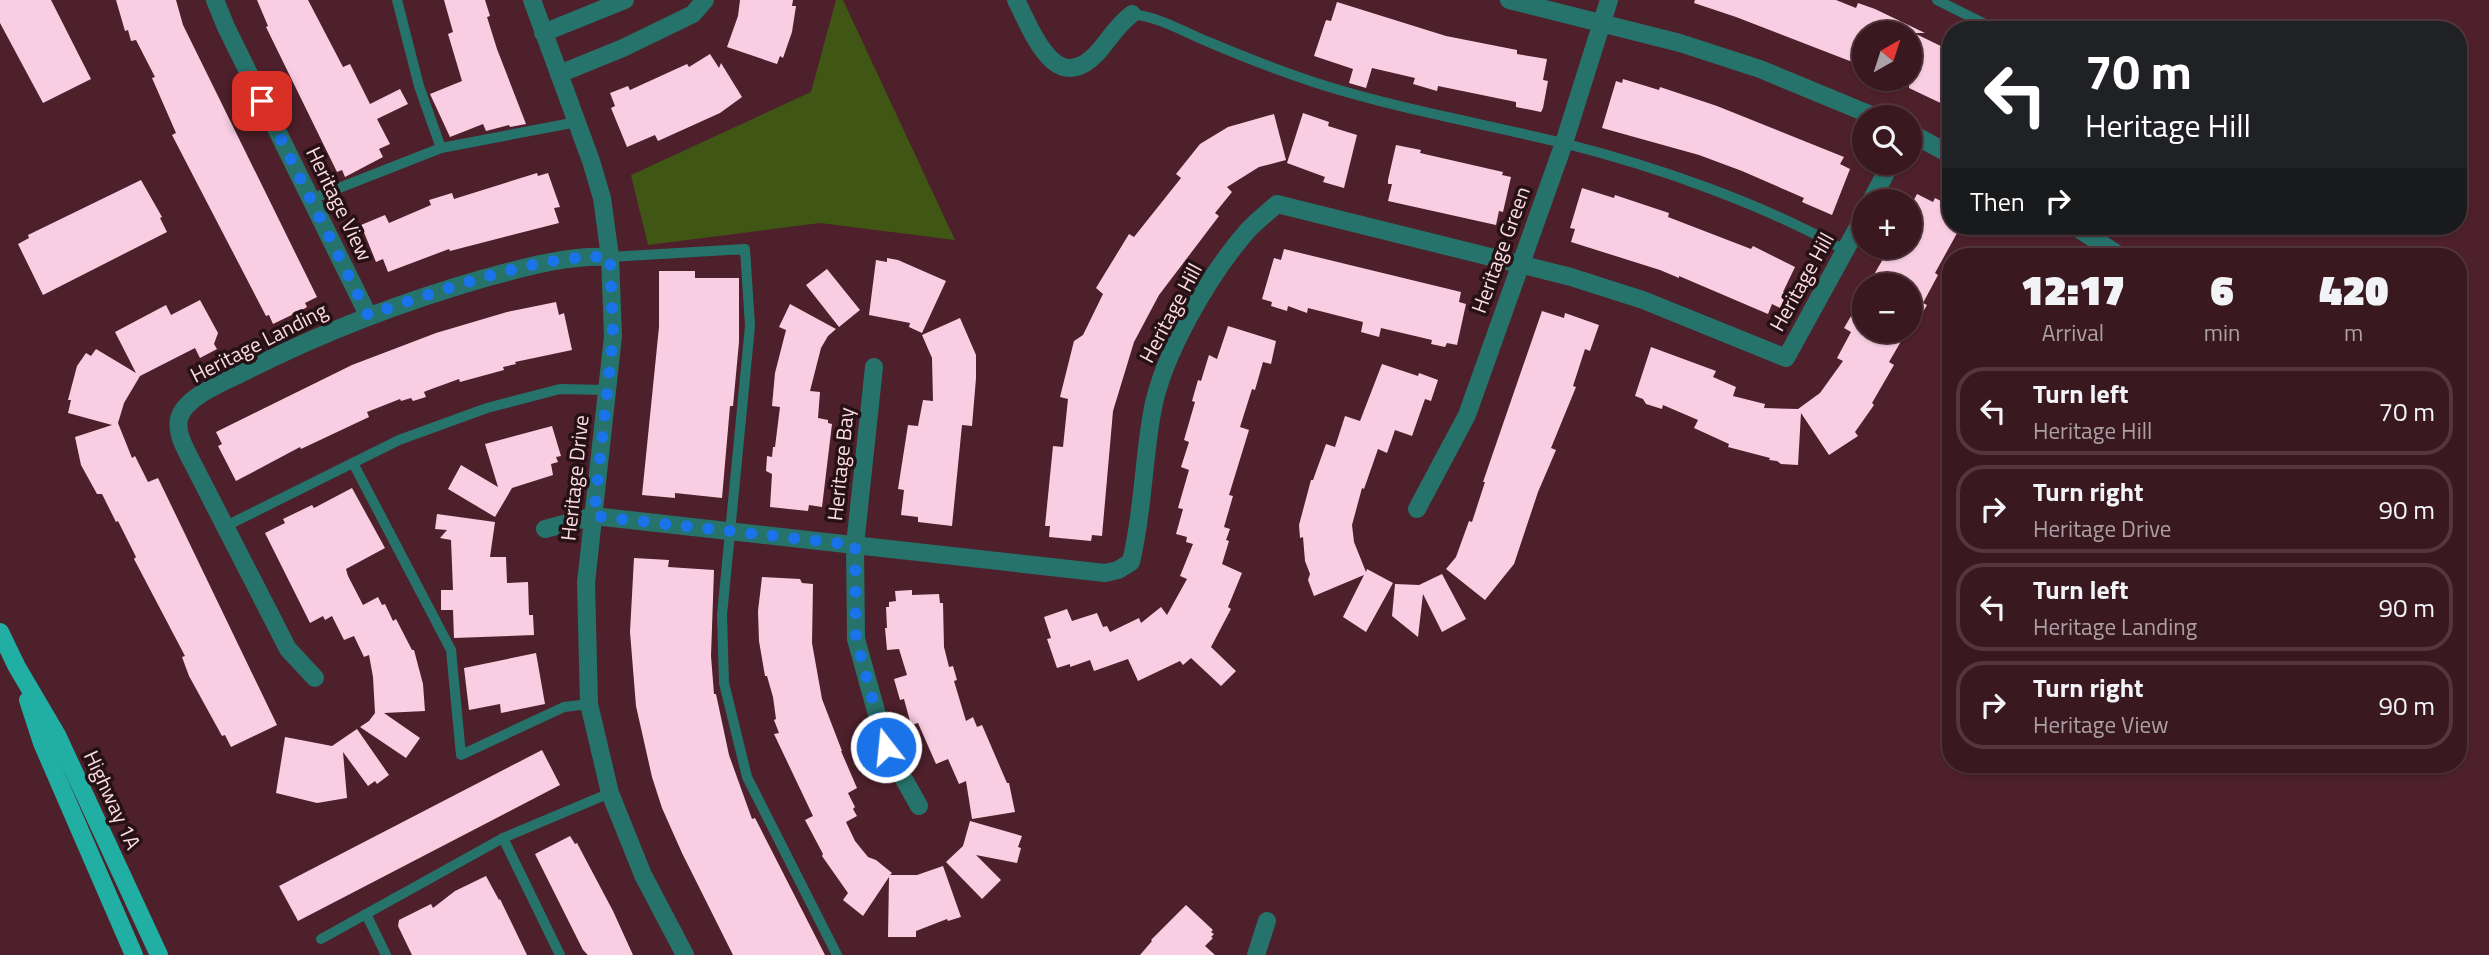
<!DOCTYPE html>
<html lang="en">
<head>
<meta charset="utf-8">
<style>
  :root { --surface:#3a1820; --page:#412129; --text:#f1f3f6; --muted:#aba0a5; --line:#54373e }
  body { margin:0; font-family:"Titillium Web",sans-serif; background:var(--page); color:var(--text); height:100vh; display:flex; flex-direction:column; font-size:26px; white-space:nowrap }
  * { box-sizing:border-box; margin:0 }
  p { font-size:23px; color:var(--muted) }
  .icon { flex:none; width:38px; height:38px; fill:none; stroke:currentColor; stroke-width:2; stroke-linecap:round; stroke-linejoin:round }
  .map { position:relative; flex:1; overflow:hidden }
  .panel { position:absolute; left:1942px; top:248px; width:525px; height:525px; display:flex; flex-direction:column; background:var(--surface); border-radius:28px; box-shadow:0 2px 5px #0004,0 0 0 2px var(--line) }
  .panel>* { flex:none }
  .banner { position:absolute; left:1942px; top:21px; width:525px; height:214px; border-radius:28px; box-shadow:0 2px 5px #0004,0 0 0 2px var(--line); background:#202124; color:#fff; overflow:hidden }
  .needle { width:46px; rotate:39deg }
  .controls { position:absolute; left:1852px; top:21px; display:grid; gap:14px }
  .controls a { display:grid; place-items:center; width:70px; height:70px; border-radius:50%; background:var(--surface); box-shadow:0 2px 5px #0004,0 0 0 2px var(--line); font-size:35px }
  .pin { position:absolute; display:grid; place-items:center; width:60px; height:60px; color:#fff; margin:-30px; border-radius:14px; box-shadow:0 4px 10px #0006 }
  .me { position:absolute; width:77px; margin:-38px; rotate:344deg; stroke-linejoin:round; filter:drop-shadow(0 0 5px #0008) }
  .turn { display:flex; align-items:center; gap:24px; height:147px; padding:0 28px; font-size:32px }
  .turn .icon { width:91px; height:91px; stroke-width:2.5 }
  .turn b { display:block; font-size:49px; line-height:60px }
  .then { display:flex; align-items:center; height:66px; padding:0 28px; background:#0003; gap:14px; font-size:26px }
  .eta { display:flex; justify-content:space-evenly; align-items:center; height:119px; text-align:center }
  .eta b { font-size:42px; font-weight:800; line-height:49px }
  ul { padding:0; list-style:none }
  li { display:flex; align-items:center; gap:21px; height:88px; margin:0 14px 10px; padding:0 14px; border:4px solid var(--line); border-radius:28px }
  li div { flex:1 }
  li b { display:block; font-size:26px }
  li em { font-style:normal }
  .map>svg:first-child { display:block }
</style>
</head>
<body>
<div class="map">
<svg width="2489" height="955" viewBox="0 0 2489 955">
  <rect width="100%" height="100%" fill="#4e202b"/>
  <polygon fill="#3f5614" points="836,0 843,0 955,240 820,223 648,245 631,175 811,92"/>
  <g fill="#f9cee3">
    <polygon points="0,0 51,0 91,79 43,103 0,23"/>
    <polygon points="116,0 176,0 183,25 317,297 305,303 307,307 302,310 273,324 269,315 266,316 172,135 176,133 152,78 155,77 136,40 131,41 128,30 125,31"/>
    <polygon points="257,0 308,0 343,67 350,64 370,104 400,89 408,104 377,119 390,144 379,149 383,157 345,177 342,170 337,172 266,27 268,26"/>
    <polygon points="444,0 485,0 490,16 487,17 497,49 526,124 510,127 509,125 486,131 483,124 450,137 430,94 462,81 448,34 453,32"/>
    <polygon points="740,0 793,0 792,6 796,6 792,32 783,58 780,56 777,64 727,47 738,16"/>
    <polygon points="1695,0 1836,0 1856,8 1858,3 1875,9 1925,33 1914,33 1951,51 1951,108 1909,88 1909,33 1864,33 1864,43 1855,63 1736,17 1694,3"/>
    <polygon points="1337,2 1446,36 1517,50 1517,54 1547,59 1543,80 1548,81 1543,108 1541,112 1516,107 1516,102 1438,86 1437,91 1413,84 1415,78 1372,68 1366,88 1349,83 1353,69 1314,56 1326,20 1331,21"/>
    <polygon points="710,54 719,68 721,63 742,97 720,113 658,141 655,135 627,147 611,108 615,106 610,93 628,86 630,90 687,64 689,67"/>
    <polygon points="1623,79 1659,90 1660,87 1717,106 1844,157 1840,164 1850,169 1832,215 1802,202 1804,198 1742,171 1699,155 1602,128 1616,81 1622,83"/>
    <polygon points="1303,113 1329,122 1328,126 1357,135 1344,188 1323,182 1325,177 1287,163"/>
    <polygon points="1274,114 1286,160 1259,167 1227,187 1232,192 1215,213 1219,216 1159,295 1134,342 1113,411 1102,536 1092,535 1091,541 1049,537 1050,526 1045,526 1053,446 1063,447 1068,399 1060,397 1074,341 1083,335 1103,294 1096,288 1129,234 1134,237 1181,178 1176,174 1200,144 1228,127"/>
    <polygon points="1396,145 1421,150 1420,153 1503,172 1502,175 1511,177 1503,212 1499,211 1496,225 1388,201 1392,184 1388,184 1388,180"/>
    <polygon points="537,173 538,176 548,173 560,207 554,208 559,223 450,251 449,249 388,272 383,259 376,262 361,225 385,215 389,223 431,205 429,200 452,193 454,199"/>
    <polygon points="141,180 162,217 160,218 167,232 43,295 18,244 29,238 28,235"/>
    <polygon points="1582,188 1614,198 1615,195 1669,213 1668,217 1751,249 1753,246 1795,267 1783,292 1787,293 1780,308 1772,304 1768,314 1679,276 1679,278 1660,270 1571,242 1575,229 1570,228"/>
    <polygon points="1917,194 1933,202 1935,198 1951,206 1951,226 1961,226 1935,273 1938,275 1923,303 1927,305 1920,317 1916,315 1909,327 1909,285 1868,285 1887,252 1899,258 1909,247 1909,209"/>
    <polygon points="1284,249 1461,292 1459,302 1466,304 1457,345 1447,343 1445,347 1431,344 1432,340 1381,328 1379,337 1361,332 1363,322 1308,308 1307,313 1288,306 1287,311 1271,306 1272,302 1262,299 1274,258 1281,260"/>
    <polygon points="887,258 898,260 946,281 922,333 909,327 910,323 869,315 876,260 887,262"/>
    <polygon points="827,269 860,310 839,327 806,285"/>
    <polygon points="659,271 695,271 695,278 739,278 739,342 733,406 730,406 722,498 675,493 675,498 642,495 659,327"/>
    <polygon points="1864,294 1864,331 1907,331 1889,362 1894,365 1872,403 1874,405 1855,432 1858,436 1829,455 1801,413 1798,465 1781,464 1777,461 1769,460 1770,458 1728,447 1729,444 1694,428 1698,420 1663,405 1662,409 1646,404 1643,399 1635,396 1651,347 1716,371 1713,377 1736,387 1733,396 1765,404 1764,408 1798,409 1820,393 1843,361 1837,358 1851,332 1844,328"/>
    <polygon points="200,300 218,333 214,344 217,349 200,358 195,348 140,376 124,403 118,423 132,458 135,456 148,482 158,478 277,725 231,747 225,735 222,736 189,676 182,657 185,656 134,559 136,557 118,521 116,522 102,494 97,494 81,465 75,437 112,425 68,413 71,400 68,400 77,366 86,353 91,356 96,349 136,373 115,332 166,305 171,315"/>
    <polygon points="556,302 559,315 564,313 572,350 515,362 516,364 503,367 504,370 460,382 459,379 426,391 424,392 426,397 413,401 411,398 401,401 400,399 367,412 369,417 301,449 300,447 236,481 218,446 222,444 216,432 352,365 436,333 507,312"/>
    <polygon points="790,304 836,329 828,336 821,348 810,391 820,392 818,418 828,420 828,423 832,424 822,507 809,505 808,511 770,507 772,474 766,471 767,456 772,457 773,447 775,447 780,407 772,406 775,373 786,330 779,327"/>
    <polygon points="1542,311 1564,318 1565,313 1599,325 1590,351 1585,349 1573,386 1576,387 1551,448 1556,450 1538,492 1514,564 1485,600 1446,569 1456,557 1469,521 1472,522 1485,482 1483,482"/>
    <polygon points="960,318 976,355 976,378 972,426 962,425 952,526 918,522 918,517 901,515 904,490 898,489 908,425 918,426 923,400 933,401 932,358 922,335"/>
    <polygon points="1228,326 1276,341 1271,364 1263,362 1255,390 1252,389 1240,427 1249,430 1229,495 1233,496 1224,527 1230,529 1226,540 1229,541 1222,564 1242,573 1228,607 1231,609 1211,647 1236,671 1221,686 1191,658 1183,665 1180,661 1138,681 1128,659 1094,671 1090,660 1070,667 1070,664 1057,668 1047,639 1051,638 1044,617 1067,609 1072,621 1097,613 1103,627 1107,626 1110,632 1139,618 1141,623 1161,607 1167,615 1187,579 1180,576 1193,544 1186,542 1187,537 1176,534 1183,509 1178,508 1189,470 1181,467 1189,442 1184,440 1195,402 1192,401 1198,380 1201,381 1209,355 1217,359"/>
    <polygon points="1382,364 1418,376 1419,373 1438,380 1431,401 1425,399 1412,436 1395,430 1387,453 1378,449 1364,489 1362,488 1352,525 1354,542 1366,572 1367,569 1393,583 1366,632 1343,617 1364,575 1314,596 1308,580 1310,574 1305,561 1303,537 1300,538 1299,525 1311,480 1313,480 1326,444 1335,447 1345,416 1360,421"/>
    <polygon points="552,426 561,456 556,457 558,462 551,464 553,475 512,488 495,517 448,489 461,465 498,487 485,444"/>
    <polygon points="352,488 385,548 346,569 348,576 363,605 378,597 382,605 385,604 393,621 396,619 412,650 414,650 423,684 425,711 384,713 420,738 406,758 360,727 369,721 375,713 373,677 369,655 364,657 354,636 344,640 332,616 325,620 323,616 310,623 265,533 285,523 283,519 312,505 314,508"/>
    <polygon points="437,514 495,522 490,557 506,557 507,583 528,582 529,615 533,615 534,635 454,638 453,610 441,610 441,590 453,590 451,540 440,538 447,530 435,529"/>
    <polygon points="634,558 669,560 668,567 714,570 711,656 714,694 716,694 729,755 752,819 755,818 825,955 733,955 682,853 662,808 652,777 636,706 630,632"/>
    <polygon points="1442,574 1466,619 1442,632 1423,594 1418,637 1392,616 1395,584 1419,585"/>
    <polygon points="762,577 800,579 802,583 813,584 812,643 822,699 842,751 841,751 857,788 848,793 855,807 853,809 857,816 846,822 855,841 868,857 876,860 892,873 890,875 917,875 943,866 961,917 948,921 947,919 916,931 916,937 888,937 889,877 863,916 843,900 848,893 822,856 823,854 805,820 813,816 774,734 779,733 774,720 776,719 773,697 767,676 765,676 759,641 758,611"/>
    <polygon points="912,590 912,595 939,594 940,603 943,603 944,647 949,667 953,666 957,680 954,681 966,721 973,717 977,727 982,725 1007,783 1009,783 1015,812 972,819 966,781 959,784 948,759 936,764 918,723 911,725 904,699 900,700 894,679 907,675 899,649 887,650 885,628 887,628 886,607 889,607 889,602 896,601 895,591"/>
    <polygon points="536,653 545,704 501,713 500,704 469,710 464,668"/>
    <polygon points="357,729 389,775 377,784 375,781 368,786 343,752 347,798 317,803 276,793 285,737 332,746"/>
    <polygon points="542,750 560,785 298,921 279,886"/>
    <polygon points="970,821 1022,836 1018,847 1021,848 1017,863 976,855 1001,880 982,899 946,862 963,846"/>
    <polygon points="570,836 575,844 577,843 613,911 633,955 588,955 583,950 535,854"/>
    <polygon points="486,876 499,900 500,899 527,955 412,955 398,926 399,920 431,904 433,908 455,891"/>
    <polygon points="1186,905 1213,930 1211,932 1214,934 1211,937 1213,938 1205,946 1215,955 1140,955 1152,941 1151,940"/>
  </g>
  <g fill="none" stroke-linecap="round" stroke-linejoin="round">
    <g stroke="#26736c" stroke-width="10">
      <polyline points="1937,0 1997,30"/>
      <path d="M1132,14C1160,17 1186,33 1211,43C1249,59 1287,74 1326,86C1404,110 1484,124 1563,143C1655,166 1764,204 1846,251"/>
      <polyline points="441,148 577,122"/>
      <polyline points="311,199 441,148 419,86 397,0"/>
      <polyline points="610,257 745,249 750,326 722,615 724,683 747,777 837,955"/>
      <polyline points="353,463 451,650 461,755 564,707 589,704"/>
      <polyline points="224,527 399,440 487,408 560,389 606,390"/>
      <polyline points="503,838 560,955"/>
      <polyline points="366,914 386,955"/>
      <polyline points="321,939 503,838 610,793"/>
    </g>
    <g stroke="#26736c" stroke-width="18">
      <polyline points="215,0 226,27 368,315"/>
      <polyline points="532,0 591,161 602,198 610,257 613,336 586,583 589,704 610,793 643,875 685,955"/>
      <path d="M1016,0C1033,33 1056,99 1099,51C1110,38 1118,24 1132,14"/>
      <polyline points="1509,0 1680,43 1760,69 1876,117"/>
      <polyline points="543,33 625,0"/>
      <polyline points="559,74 623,48 693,14 705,0"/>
      <polyline points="1909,132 1951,155"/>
      <polyline points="1871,201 1891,163"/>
      <polyline points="2074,226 2122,257"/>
      <polyline points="874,367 855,545 856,639 886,747 919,806"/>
      <polyline points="1417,509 1467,415 1564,143 1609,0"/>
      <path d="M545,529L594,516L1105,573L1118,570L1131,562C1143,513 1143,463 1152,413C1162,355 1210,273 1249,229C1258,220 1268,212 1277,204L1571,277L1643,300L1786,358L1864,216"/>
      <path d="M315,678L288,649L191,460C185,448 176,433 179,419C184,397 224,382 242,373C320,333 401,302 485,278C526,267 568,255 610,257"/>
      <polyline points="1256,955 1267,921"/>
    </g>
    <g stroke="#21aea3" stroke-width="18">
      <polyline points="0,632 17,667 57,735 159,955"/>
      <polyline points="28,700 42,743 134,955"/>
    </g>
  </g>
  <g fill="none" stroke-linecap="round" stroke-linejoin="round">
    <path stroke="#1a73e8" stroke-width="12" stroke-dasharray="0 21.6" d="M262,101L368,315C437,292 540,253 610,257L613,336L594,516L855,545L856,639L886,747"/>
  </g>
  <g text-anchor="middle" stroke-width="7" stroke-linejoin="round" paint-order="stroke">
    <g font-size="21" fill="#fbdce1" stroke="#261216">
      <text transform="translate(339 204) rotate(64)" y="7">Heritage View</text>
      <text transform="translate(1501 250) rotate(-70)" y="7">Heritage Green</text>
      <text transform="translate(1802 282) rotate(-61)" y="7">Heritage Hill</text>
      <text transform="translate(1171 313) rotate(-62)" y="7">Heritage Hill</text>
      <text transform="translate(259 343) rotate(-27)" y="7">Heritage Landing</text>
      <text transform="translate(841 464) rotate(-84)" y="7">Heritage Bay</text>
      <text transform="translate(575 478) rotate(-84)" y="7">Heritage Drive</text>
      <text transform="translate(112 800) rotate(65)" y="7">Highway 1A</text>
    </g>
  </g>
</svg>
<div class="controls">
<a><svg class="needle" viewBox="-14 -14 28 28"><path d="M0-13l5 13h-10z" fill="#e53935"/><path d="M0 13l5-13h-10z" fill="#aba0a5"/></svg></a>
<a><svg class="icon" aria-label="search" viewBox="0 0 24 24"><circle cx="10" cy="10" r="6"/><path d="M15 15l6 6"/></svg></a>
<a>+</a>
<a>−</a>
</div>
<div class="pin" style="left:262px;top:101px;background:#d93025"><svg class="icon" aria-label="arrive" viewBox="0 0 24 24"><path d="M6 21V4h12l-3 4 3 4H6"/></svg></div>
<svg class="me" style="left:886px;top:747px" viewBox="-20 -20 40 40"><circle r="17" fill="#1a73e8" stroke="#fff" stroke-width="3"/><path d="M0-11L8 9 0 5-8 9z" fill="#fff"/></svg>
<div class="banner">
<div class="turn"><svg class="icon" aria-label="left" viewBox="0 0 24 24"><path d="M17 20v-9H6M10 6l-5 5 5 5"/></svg><div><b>70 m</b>Heritage Hill</div></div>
<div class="then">Then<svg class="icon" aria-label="right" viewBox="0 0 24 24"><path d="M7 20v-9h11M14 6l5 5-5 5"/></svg></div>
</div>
<section class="panel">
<div class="eta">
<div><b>12:17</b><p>Arrival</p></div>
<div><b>6</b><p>min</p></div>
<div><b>420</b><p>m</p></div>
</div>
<ul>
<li><svg class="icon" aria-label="left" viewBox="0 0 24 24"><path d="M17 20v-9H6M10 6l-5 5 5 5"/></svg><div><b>Turn left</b><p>Heritage Hill</p></div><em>70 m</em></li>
<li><svg class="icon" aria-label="right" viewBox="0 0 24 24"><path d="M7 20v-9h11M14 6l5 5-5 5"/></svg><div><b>Turn right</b><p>Heritage Drive</p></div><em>90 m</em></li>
<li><svg class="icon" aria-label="left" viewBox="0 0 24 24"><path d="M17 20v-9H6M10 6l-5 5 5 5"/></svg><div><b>Turn left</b><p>Heritage Landing</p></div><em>90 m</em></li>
<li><svg class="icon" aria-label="right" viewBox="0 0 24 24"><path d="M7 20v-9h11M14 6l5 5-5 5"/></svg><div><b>Turn right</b><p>Heritage View</p></div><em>90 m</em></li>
</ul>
</section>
</div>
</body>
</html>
